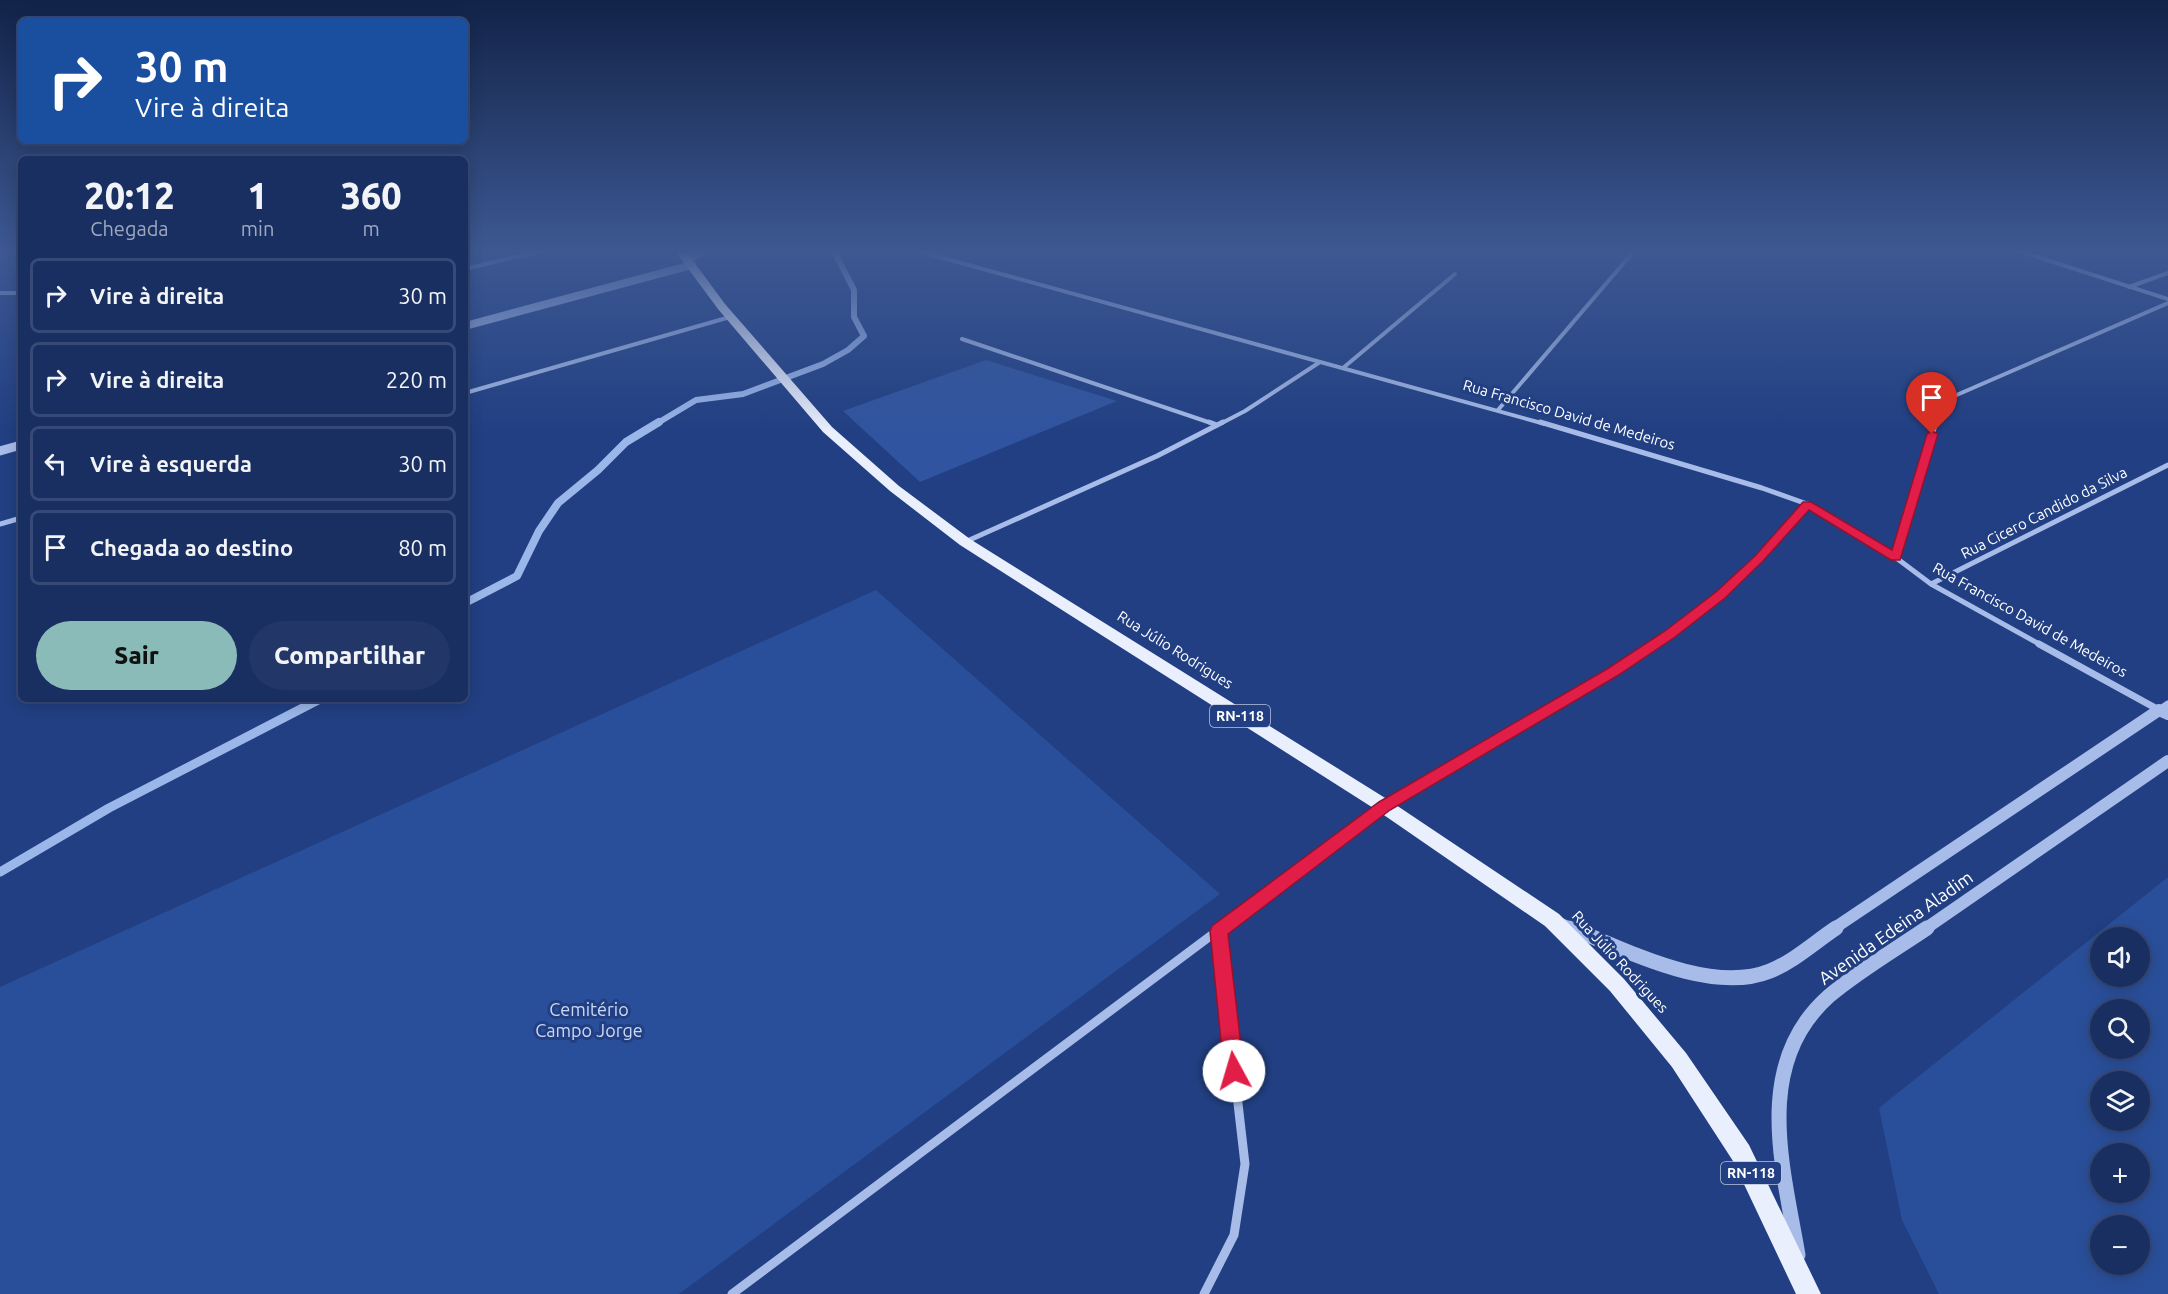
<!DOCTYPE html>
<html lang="pt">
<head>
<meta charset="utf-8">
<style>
  :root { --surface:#192f62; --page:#223768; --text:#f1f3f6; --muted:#9fa9be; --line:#374a77; --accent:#8bbbb9 }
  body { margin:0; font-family:Ubuntu,sans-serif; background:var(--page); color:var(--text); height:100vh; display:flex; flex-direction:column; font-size:22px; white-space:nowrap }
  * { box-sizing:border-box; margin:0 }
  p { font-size:20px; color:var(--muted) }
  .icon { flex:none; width:33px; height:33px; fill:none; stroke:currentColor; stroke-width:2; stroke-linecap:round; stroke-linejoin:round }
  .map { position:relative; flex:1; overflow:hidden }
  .drawer { position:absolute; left:18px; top:156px; width:450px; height:546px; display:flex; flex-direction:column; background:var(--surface); border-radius:9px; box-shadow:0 3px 15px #0003,0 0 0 2px var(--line) }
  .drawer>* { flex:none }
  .guide { position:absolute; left:18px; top:18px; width:450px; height:126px; border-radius:9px; box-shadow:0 3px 15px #0003,0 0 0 2px var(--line); background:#1a4fa0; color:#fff; overflow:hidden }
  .tools { position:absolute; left:2090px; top:927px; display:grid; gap:12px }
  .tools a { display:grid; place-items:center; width:60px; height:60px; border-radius:50%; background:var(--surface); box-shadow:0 3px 15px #0003,0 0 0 2px var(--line); font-size:30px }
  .pin { position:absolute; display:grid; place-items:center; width:51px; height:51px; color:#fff; margin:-62px -26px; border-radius:50% 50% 50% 0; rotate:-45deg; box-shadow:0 0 6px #0007 }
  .pin .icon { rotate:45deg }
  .me { position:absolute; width:66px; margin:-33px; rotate:354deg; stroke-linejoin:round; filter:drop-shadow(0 0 4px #0008) }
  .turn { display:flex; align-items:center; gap:21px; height:126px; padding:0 18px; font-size:27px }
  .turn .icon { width:78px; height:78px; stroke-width:2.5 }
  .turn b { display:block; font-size:42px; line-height:51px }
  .eta { display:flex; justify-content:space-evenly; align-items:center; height:102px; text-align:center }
  .eta b { font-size:36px; font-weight:800; line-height:42px }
  .primary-button { display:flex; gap:12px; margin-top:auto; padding:12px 18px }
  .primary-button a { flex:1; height:69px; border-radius:36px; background:var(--accent); color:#111; font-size:24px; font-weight:800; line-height:69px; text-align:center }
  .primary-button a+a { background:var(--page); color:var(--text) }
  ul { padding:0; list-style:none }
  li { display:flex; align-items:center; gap:18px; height:75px; margin:0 12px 9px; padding:0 6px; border:3px solid var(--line); border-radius:9px }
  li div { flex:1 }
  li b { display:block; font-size:22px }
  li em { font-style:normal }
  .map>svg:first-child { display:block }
</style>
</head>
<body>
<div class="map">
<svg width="2168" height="1294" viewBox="0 0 2168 1294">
  <rect width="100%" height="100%" fill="#213f82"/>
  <g fill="#2a4f9a" fill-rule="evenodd">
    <polygon points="876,590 1220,894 679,1294 0,1294 0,987"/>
    <path d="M2168,877V1294H1939L1902,1220L1879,1108ZM2100,938H2139V976H2100ZM2100,1010H2139V1048H2100ZM2100,1082H2139V1120H2100ZM2100,1154H2139V1192H2100ZM2100,1226H2139V1264H2100Z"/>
  </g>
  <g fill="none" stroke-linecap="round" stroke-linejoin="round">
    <polyline stroke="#9bb6e9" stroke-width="6" points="656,424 696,400 743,394 823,364 848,350 864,336 854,317 854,290 834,251"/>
    <polyline stroke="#9bb6e9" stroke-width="8" points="465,603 517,576 539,531 558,503 598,470 626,442 659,422"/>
    <polyline stroke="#9bb6e9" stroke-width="9" points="0,872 109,808 320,699"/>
  </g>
  <polygon fill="#30549f" points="986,360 1117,401 920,482 843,411"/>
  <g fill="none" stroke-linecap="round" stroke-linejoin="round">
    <g stroke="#a7bce8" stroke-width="4">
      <polyline points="918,251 1545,424"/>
      <polyline points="2019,251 2168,299"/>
      <polyline points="465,269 540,251"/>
      <polyline points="2129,287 2168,273"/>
      <polyline points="0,293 21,293"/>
      <polyline points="962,339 1214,424"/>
      <polyline points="1343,368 1455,274"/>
      <polyline points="465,393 730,317"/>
      <polyline points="1498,410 1634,251"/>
      <polyline points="1220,424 1245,411 1320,362"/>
      <polyline points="1936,424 1939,413 1952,397 2168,303"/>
    </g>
    <g stroke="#a7bce8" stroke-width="5">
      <polyline points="1209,422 1217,425"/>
      <polyline points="1540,422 1762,488 1807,504 1895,557 1931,584 2041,645"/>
      <polyline points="0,524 21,518"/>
      <polyline points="965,542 1157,456 1223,422"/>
      <polyline points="1895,557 1936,422"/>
      <polyline points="1931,584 2168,465"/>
      <path d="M1654,645C1716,603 1758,560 1807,504"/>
    </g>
    <g stroke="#a7bce8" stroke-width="7">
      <polyline points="2039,644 2159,710 2168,704"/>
      <polyline points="1219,929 1384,806 1612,673 1656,644"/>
    </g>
    <g stroke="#a7bce8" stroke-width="9">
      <polyline points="732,1294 1221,928"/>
      <polyline points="1204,1294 1234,1235 1245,1164 1218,931"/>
    </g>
    <g stroke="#a7bce8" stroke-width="8">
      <polyline points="689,259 703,251"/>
      <polyline points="465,326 692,265"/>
    </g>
    <polyline stroke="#a7bce8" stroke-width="9" points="0,451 21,445"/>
    <g stroke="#a7bce8" stroke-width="12">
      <polyline points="1561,924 1574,929"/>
      <polyline points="1833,929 2159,710 2168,714"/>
      <polyline points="1925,929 2168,761"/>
    </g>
    <g stroke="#a7bce8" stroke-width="15">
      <path d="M1571,928C1626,950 1711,995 1770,971C1793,962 1815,942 1836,928"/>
      <path d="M1798,1255C1783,1167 1752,1064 1829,996C1857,972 1896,949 1927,928"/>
    </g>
    <polygon fill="#eaeffe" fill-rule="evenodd" points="675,251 685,251 688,254 725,304 832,427 899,486 970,539 1390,801 1559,914 1624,979 1686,1053 1749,1145 1821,1294 1796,1294 1733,1161 1672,1067 1610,991 1545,926 1378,811 960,545 890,491 823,432 718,309"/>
  </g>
  <linearGradient id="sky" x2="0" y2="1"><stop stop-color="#122348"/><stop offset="0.58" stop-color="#3d5892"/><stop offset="1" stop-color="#3d5892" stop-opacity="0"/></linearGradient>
  <rect width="2168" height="432" fill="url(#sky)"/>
  <polygon fill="#e11d48" stroke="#92132f" stroke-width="1.5" points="1932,431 1938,434 1900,560 1891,560 1809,510 1763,561 1725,598 1675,637 1617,676 1390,810 1228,934 1244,1071 1241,1077 1234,1080 1227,1077 1224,1071 1210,931 1212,926 1379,802 1607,669 1665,631 1716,592 1755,556 1803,502 1811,502 1892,550 1927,434"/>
  <g text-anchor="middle" stroke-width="6" stroke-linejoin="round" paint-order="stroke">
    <g fill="#213f82" stroke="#bcc5da" stroke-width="1.5">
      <rect x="1210" y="705" width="60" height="22" rx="4.5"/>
      <rect x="1721" y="1162" width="60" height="22" rx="4.5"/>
    </g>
    <g font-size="14" font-weight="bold" fill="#fff">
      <text x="1240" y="721">RN-118</text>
      <text x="1751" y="1178">RN-118</text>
    </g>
    <g font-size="15" fill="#fff" stroke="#213f82">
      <text transform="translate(1569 415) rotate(16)" y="5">Rua Francisco David de Medeiros</text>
      <text transform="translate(2044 513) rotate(-27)" y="5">Rua Cicero Candido da Silva</text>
      <text transform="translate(2030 620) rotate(29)" y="5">Rua Francisco David de Medeiros</text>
      <text transform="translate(1175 650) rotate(32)" y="5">Rua Júlio Rodrigues</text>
      <text transform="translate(1620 962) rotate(47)" y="5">Rua Júlio Rodrigues</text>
    </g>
    <g font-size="18" fill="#fff" stroke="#213f82">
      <text transform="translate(1896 928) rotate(-35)" y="6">Avenida Edeina Aladim</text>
    </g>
    <g font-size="18" fill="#cbd9f6" stroke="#213f82">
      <text x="589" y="1016">Cemitério<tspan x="589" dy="21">Campo Jorge</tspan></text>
    </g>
  </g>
</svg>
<div class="tools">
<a><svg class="icon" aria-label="sound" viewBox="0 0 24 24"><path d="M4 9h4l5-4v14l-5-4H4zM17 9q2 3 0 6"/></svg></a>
<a><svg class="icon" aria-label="search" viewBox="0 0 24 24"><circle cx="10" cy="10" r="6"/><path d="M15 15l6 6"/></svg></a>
<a><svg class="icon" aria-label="layers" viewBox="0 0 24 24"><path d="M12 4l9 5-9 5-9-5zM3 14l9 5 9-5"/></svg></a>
<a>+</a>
<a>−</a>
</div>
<div class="pin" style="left:1932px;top:434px;background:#d93025"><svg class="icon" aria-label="arrive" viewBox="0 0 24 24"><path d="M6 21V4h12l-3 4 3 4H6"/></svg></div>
<svg class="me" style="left:1234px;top:1071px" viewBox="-20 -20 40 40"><circle r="19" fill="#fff"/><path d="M0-13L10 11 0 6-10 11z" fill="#e11d48"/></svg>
<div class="guide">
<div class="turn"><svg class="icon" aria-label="right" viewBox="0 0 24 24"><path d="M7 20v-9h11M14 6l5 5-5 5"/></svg><div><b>30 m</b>Vire à direita</div></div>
</div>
<section class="drawer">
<div class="eta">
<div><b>20:12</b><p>Chegada</p></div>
<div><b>1</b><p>min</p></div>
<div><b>360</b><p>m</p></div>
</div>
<ul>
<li><svg class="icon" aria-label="right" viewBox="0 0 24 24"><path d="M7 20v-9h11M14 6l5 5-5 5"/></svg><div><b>Vire à direita</b></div><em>30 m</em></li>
<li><svg class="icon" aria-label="right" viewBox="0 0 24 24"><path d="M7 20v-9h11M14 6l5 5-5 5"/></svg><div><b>Vire à direita</b></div><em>220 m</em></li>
<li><svg class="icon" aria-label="left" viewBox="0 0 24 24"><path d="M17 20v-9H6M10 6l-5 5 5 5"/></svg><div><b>Vire à esquerda</b></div><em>30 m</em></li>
<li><svg class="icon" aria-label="arrive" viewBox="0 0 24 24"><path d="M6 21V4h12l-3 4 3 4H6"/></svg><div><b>Chegada ao destino</b></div><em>80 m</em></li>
</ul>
<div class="primary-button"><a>Sair</a><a>Compartilhar</a></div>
</section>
</div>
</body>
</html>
